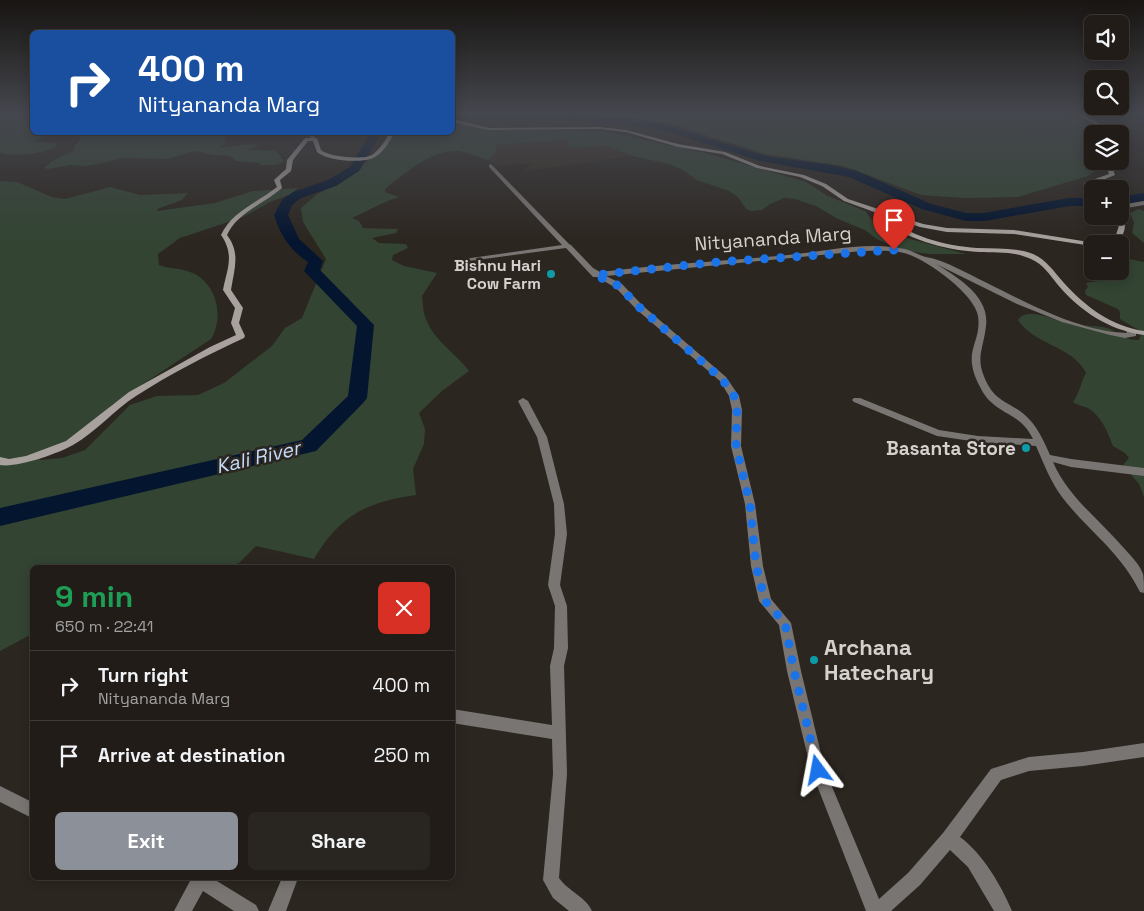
<!DOCTYPE html>
<html lang="en">
<head>
<meta charset="utf-8">
<style>
  :root { --surface:#211c18; --page:#292521; --text:#f1f3f6; --muted:#a2a1a2; --line:#3e3a37; --accent:#8c9099 }
  body { margin:0; font-family:"Space Grotesk",sans-serif; background:var(--page); color:var(--text); height:100vh; display:flex; flex-direction:column; font-size:19px; white-space:nowrap }
  * { box-sizing:border-box; margin:0 }
  p { font-size:16px; color:var(--muted) }
  .icon { flex:none; width:28px; height:28px; fill:none; stroke:currentColor; stroke-width:2; stroke-linecap:round; stroke-linejoin:round }
  .map { position:relative; flex:1; overflow:hidden }
  .side { position:absolute; left:30px; top:565px; width:425px; height:315px; display:flex; flex-direction:column; background:var(--surface); border-radius:8px; box-shadow:0 2px 12px #0003,0 0 0 1px var(--line) }
  .side>* { flex:none }
  .top-card { position:absolute; left:30px; top:30px; width:425px; height:105px; border-radius:8px; box-shadow:0 2px 12px #0003,0 0 0 1px var(--line); background:#1a4fa0; color:#fff; overflow:hidden }
  .buttons { position:absolute; left:1084px; top:15px; display:grid; gap:10px }
  .buttons a { display:grid; place-items:center; width:45px; height:45px; border-radius:8px; background:var(--surface); box-shadow:0 2px 12px #0003,0 0 0 1px var(--line); font-size:25px }
  .pin { position:absolute; display:grid; place-items:center; width:42px; height:42px; color:#fff; margin:-51px -21px; border-radius:50% 50% 50% 0; rotate:-45deg; box-shadow:0 0 5px #0007 }
  .pin .icon { rotate:45deg }
  .me { position:absolute; width:55px; margin:-28px; rotate:347deg; stroke-linejoin:round; filter:drop-shadow(0 0 4px #0008) }
  .turn { display:flex; align-items:center; gap:18px; height:105px; padding:0 25px; font-size:22px }
  .turn .icon { width:65px; height:65px; stroke-width:2.5 }
  .turn b { display:block; font-size:35px; line-height:42px }
  .round { display:grid; place-items:center; flex:none; width:52px; height:52px; border-radius:8px; background:var(--page) }
  .head { display:flex; align-items:center; justify-content:space-between; height:85px; padding:0 25px }
  h1 { font-size:30px; font-weight:700; line-height:38px; color:#1e9e55 }
  .action { display:flex; gap:10px; margin-top:auto; padding:10px 25px }
  .action a { flex:1; height:58px; border-radius:8px; background:var(--accent); color:#fff; font-size:20px; font-weight:700; line-height:58px; text-align:center }
  .action a+a { background:var(--page); color:var(--text) }
  ul { padding:0; list-style:none }
  li { display:flex; align-items:center; gap:15px; height:70px; padding:0 25px; border-top:1px solid var(--line) }
  li div { flex:1 }
  li b { display:block; font-size:19px }
  li em { font-style:normal }
  .map>svg:first-child { display:block }
</style>
</head>
<body>
<div class="map">
<svg width="1144" height="911" viewBox="0 0 1144 911">
  <rect width="100%" height="100%" fill="#2c2620"/>
  <polygon fill="#382d23" points="566,140 570,148 605,146 632,156 527,171 524,169 535,163 496,166 489,160 493,156 497,145"/>
  <g fill="#343">
    <path d="M0,113H26L32,116V132L229,133L224,138L225,144L218,148L249,144L260,145L247,150L276,151L284,161L276,165H260L262,163L236,161L230,156L212,155L196,151L167,159L124,158L87,166L71,165L48,169L44,168L55,159L74,151L73,148L80,140V136C66,133 50,134 37,139L36,142L55,143L58,146C41,154 18,157 0,153Z"/>
    <polygon points="562,113 1052,113 1087,122 1090,125 1085,128 1102,134 1092,134 1092,154 1085,158 1096,170 1088,176 1018,197 965,198 921,195 844,166 765,154 670,123"/>
    <path d="M453,121L489,130L603,131L709,154L806,182L828,196L865,211L875,224L910,239L966,254H929L900,250L877,239L865,230L838,219L816,206L795,199L784,198L770,204L762,210L751,211L746,209L738,197L729,191L697,180L683,170L669,164L632,156L605,146L570,148L566,140L497,145L495,154L489,160C477,158 467,151 455,151C430,151 404,174 385,189V192L399,197C380,203 370,210 352,218L359,221L363,228L398,229L396,233L372,238L379,243L406,244L408,248L393,255L392,260L404,266L437,273L422,296C423,303 423,313 426,319C434,341 456,353 469,371L442,391L419,413L425,429L424,444L413,469L416,495C367,502 340,515 314,559L256,546L239,563L226,567L32,568V634L0,651V181L17,182L52,197L65,199L110,187L140,195L188,193L182,200L157,209V211L215,203L253,191L298,188L291,194L270,202L243,217L180,238L158,254L159,265C169,269 180,268 190,272C216,281 225,316 211,339L113,404L77,437L41,454L40,460L62,458L85,450L130,405L157,396L198,395L224,383L272,346L285,328L302,318L326,259L303,222L301,208L316,195L359,171L364,164L389,143L395,133L452,132Z"/>
    <polygon points="1139,209 1144,211 1144,243 1132,233 1134,223 1130,213"/>
    <path d="M1120,257L1144,262V497L1139,484L1123,465L1129,458L1125,453L1113,446C1107,431 1102,417 1088,408C1083,406 1077,405 1073,402C1080,392 1080,384 1086,373C1073,346 1034,345 1018,320C1027,306 1056,321 1069,324C1081,326 1095,325 1107,328C1119,332 1125,341 1139,340L1142,332L1120,319V312L1118,309L1086,295L1085,291L1088,287L1086,283L1098,281L1095,275L1099,271H1120Z"/>
  </g>
  <g fill="none" stroke-linecap="round" stroke-linejoin="round">
    <g fill="#04152f" fill-rule="evenodd">
      <polygon points="519,113 626,118 657,122 766,156 831,165 857,171 931,204 966,213 984,213 1069,198 1092,198 1092,206 1069,206 985,221 966,221 922,209 849,177 760,161 669,132 626,124 538,118"/>
      <polygon points="1124,113 1136,113 1144,117 1144,124"/>
      <path d="M371,132H382L359,171L336,186L301,198L292,205L288,215L299,239L323,261L320,270L374,325L367,398L364,402L316,451L0,526V508L302,440L348,396L357,326L307,274L304,271L308,262C291,251 280,235 274,215L282,200L293,192L328,180L350,167Z"/>
      <polygon points="1144,193 1144,201 1120,205 1120,197"/>
    </g>
    <g fill="#797573" fill-rule="evenodd">
      <polygon points="311,132 316,132 314,135 315,139 311,139 309,135"/>
      <path d="M491,164L569,244L571,245L593,268L600,272C662,264 725,261 788,255C826,251 868,241 905,249C913,251 920,256 926,257C947,261 966,273 985,282C1027,303 1080,332 1127,333L1126,331L1130,329L1136,332V336L1125,338L1110,335L1062,322L1017,304L936,264C957,277 990,296 986,326C983,352 974,358 988,385C998,403 1012,403 1026,416C1037,426 1044,441 1050,455L1071,459L1144,468V476L1071,467L1053,462C1068,497 1098,518 1122,546C1129,554 1139,563 1143,574C1144,579 1144,587 1144,593L1140,592C1119,550 1089,532 1062,497C1050,481 1044,464 1036,446L978,442L937,436L854,402L852,400L854,398H860L939,430L978,436L1033,439C1021,415 1007,417 991,402C985,397 981,389 978,383C962,349 982,343 978,316C975,294 925,258 904,253C891,250 876,251 862,251L606,276L622,284L642,305L726,377L739,396L742,410L741,446L755,504L763,566L771,599L791,623L801,671L825,770L879,899L908,873L943,833L991,769L1029,757L1083,752L1144,743V757L1083,766L1029,771L1001,780L960,837C983,854 1001,885 1012,911H994L968,867L950,850L920,885L891,911H866L811,770L787,671L779,625L759,601L751,566L745,504L731,446L732,410L729,396L720,381L636,309L616,288L597,277H593L566,248L455,263V261L457,260L562,245L489,167V165Z"/>
      <polygon points="1144,201 1144,205 1120,209 1120,205"/>
      <path d="M523,398L528,401L547,437L564,504L567,534L560,585L567,606L568,648L564,666L567,774L559,878C568,891 586,897 592,911H569L553,898L543,880L553,774L552,739L452,723V709L552,725L550,666L554,648L555,606L548,585L555,534L554,504L537,437L518,401Z"/>
      <polygon points="0,786 32,802 32,818 0,802"/>
      <polygon points="189,878 212,878 256,905 259,911 234,911 203,891 192,911 174,911 190,881"/>
      <polygon points="282,878 298,878 286,911 268,911"/>
    </g>
    <g fill="#a8a19e" fill-rule="evenodd">
      <polygon points="1075,113 1080,113 1118,134 1112,134"/>
      <path d="M452,119L489,128L600,127L626,130L678,144L725,152L760,166L804,175L826,184L848,199L923,224L947,228L1014,230L1095,243L1096,244H1092V246L1014,234L947,232L920,227L884,215C909,236 945,246 977,248C996,249 1015,247 1033,254C1047,260 1054,272 1064,283C1086,307 1111,326 1144,331V335C1109,330 1081,312 1058,285C1050,275 1043,264 1031,259C1015,251 996,253 979,252C943,250 904,239 877,215V213L844,201L822,186L800,177L757,168L722,154L678,147L626,132L600,129L489,130L452,122Z"/>
      <path d="M390,132H395C391,140 383,153 375,157C363,164 327,161 317,152L313,141H308L293,160L291,171L280,180L282,188C265,203 237,213 227,235C241,253 234,270 231,290L243,308L239,323L245,336L244,338C207,355 170,374 136,396C114,410 96,432 73,445C57,454 17,468 0,465V457L9,459L26,456L66,441L129,392L210,347L236,335L231,323L235,308L223,290C227,269 235,255 221,235C231,212 258,202 277,187L274,180L286,169L287,160L305,138H317L321,150C329,157 363,160 372,155C379,150 386,140 390,132Z"/>
      <polygon points="1120,135 1129,146 1120,152 1120,148 1123,146 1120,141"/>
      <polygon points="1104,161 1110,161 1115,175 1090,185 1094,189 1092,189 1092,192 1084,185 1084,183 1109,174"/>
      <path d="M1120,208L1123,210C1128,228 1125,244 1103,244L1116,235L1120,222L1118,216H1120Z"/>
    </g>
  </g>
  <linearGradient id="sky" x2="0" y2="1"><stop stop-color="#181512"/><stop offset="0.47" stop-color="#45474e"/><stop offset="1" stop-color="#45474e" stop-opacity="0"/></linearGradient>
  <rect width="1144" height="241" fill="url(#sky)"/>
  <g fill="none" stroke-linecap="round" stroke-linejoin="round">
    <polyline stroke="#1a73e8" stroke-width="9" stroke-dasharray="0 16.2" points="818,770 794,671 785,623 765,601 756,566 750,504 736,446 737,410 734,396 722,379 639,307 619,286 595,275 718,262 894,250"/>
  </g>
  <g fill="#0f9aa8" stroke="#2c2620" stroke-width="2">
    <circle cx="551" cy="274" r="5"/>
    <circle cx="1026" cy="448" r="5"/>
    <circle cx="814" cy="660" r="5"/>
  </g>
  <g text-anchor="middle" stroke-width="5" stroke-linejoin="round" paint-order="stroke">
    <g font-size="16" font-weight="bold" fill="#d5d1cd" stroke="#2c2620" text-anchor="end">
      <text x="541" y="271">Bishnu Hari<tspan x="541" dy="18">Cow Farm</tspan></text>
    </g>
    <g font-size="19" fill="#d5d1cd" stroke="#2c2620">
      <text transform="translate(773 238) rotate(-4)" y="7">Nityananda Marg</text>
    </g>
    <g font-size="19" font-weight="bold" fill="#d5d1cd" stroke="#2c2620" text-anchor="end">
      <text x="1016" y="455">Basanta Store</text>
    </g>
    <g font-size="20" font-style="italic" fill="#c3dafb" stroke="#2c2620">
      <text transform="translate(258 457) rotate(-13)" y="7">Kali River</text>
    </g>
    <g font-size="22" font-weight="bold" fill="#d5d1cd" stroke="#2c2620" text-anchor="start">
      <text x="824" y="655">Archana<tspan x="824" dy="25">Hatechary</tspan></text>
    </g>
  </g>
</svg>
<div class="buttons">
<a><svg class="icon" aria-label="sound" viewBox="0 0 24 24"><path d="M4 9h4l5-4v14l-5-4H4zM17 9q2 3 0 6"/></svg></a>
<a><svg class="icon" aria-label="search" viewBox="0 0 24 24"><circle cx="10" cy="10" r="6"/><path d="M15 15l6 6"/></svg></a>
<a><svg class="icon" aria-label="layers" viewBox="0 0 24 24"><path d="M12 4l9 5-9 5-9-5zM3 14l9 5 9-5"/></svg></a>
<a>+</a>
<a>−</a>
</div>
<div class="pin" style="left:894px;top:250px;background:#d93025"><svg class="icon" aria-label="arrive" viewBox="0 0 24 24"><path d="M6 21V4h12l-3 4 3 4H6"/></svg></div>
<svg class="me" style="left:818px;top:770px" viewBox="-20 -20 40 40"><path d="M0-17L14 15 0 8-14 15z" fill="#1a73e8" stroke="#fff" stroke-width="4"/></svg>
<div class="top-card">
<div class="turn"><svg class="icon" aria-label="right" viewBox="0 0 24 24"><path d="M7 20v-9h11M14 6l5 5-5 5"/></svg><div><b>400 m</b>Nityananda Marg</div></div>
</div>
<section class="side">
<div class="head"><div><h1>9 min</h1><p>650 m · 22:41</p></div><a class="round" style="background:#d93025;color:#fff"><svg class="icon" aria-label="close" viewBox="0 0 24 24"><path d="M6 6l12 12M18 6L6 18"/></svg></a></div>
<ul>
<li><svg class="icon" aria-label="right" viewBox="0 0 24 24"><path d="M7 20v-9h11M14 6l5 5-5 5"/></svg><div><b>Turn right</b><p>Nityananda Marg</p></div><em>400 m</em></li>
<li><svg class="icon" aria-label="arrive" viewBox="0 0 24 24"><path d="M6 21V4h12l-3 4 3 4H6"/></svg><div><b>Arrive at destination</b></div><em>250 m</em></li>
</ul>
<div class="action"><a>Exit</a><a>Share</a></div>
</section>
</div>
</body>
</html>
